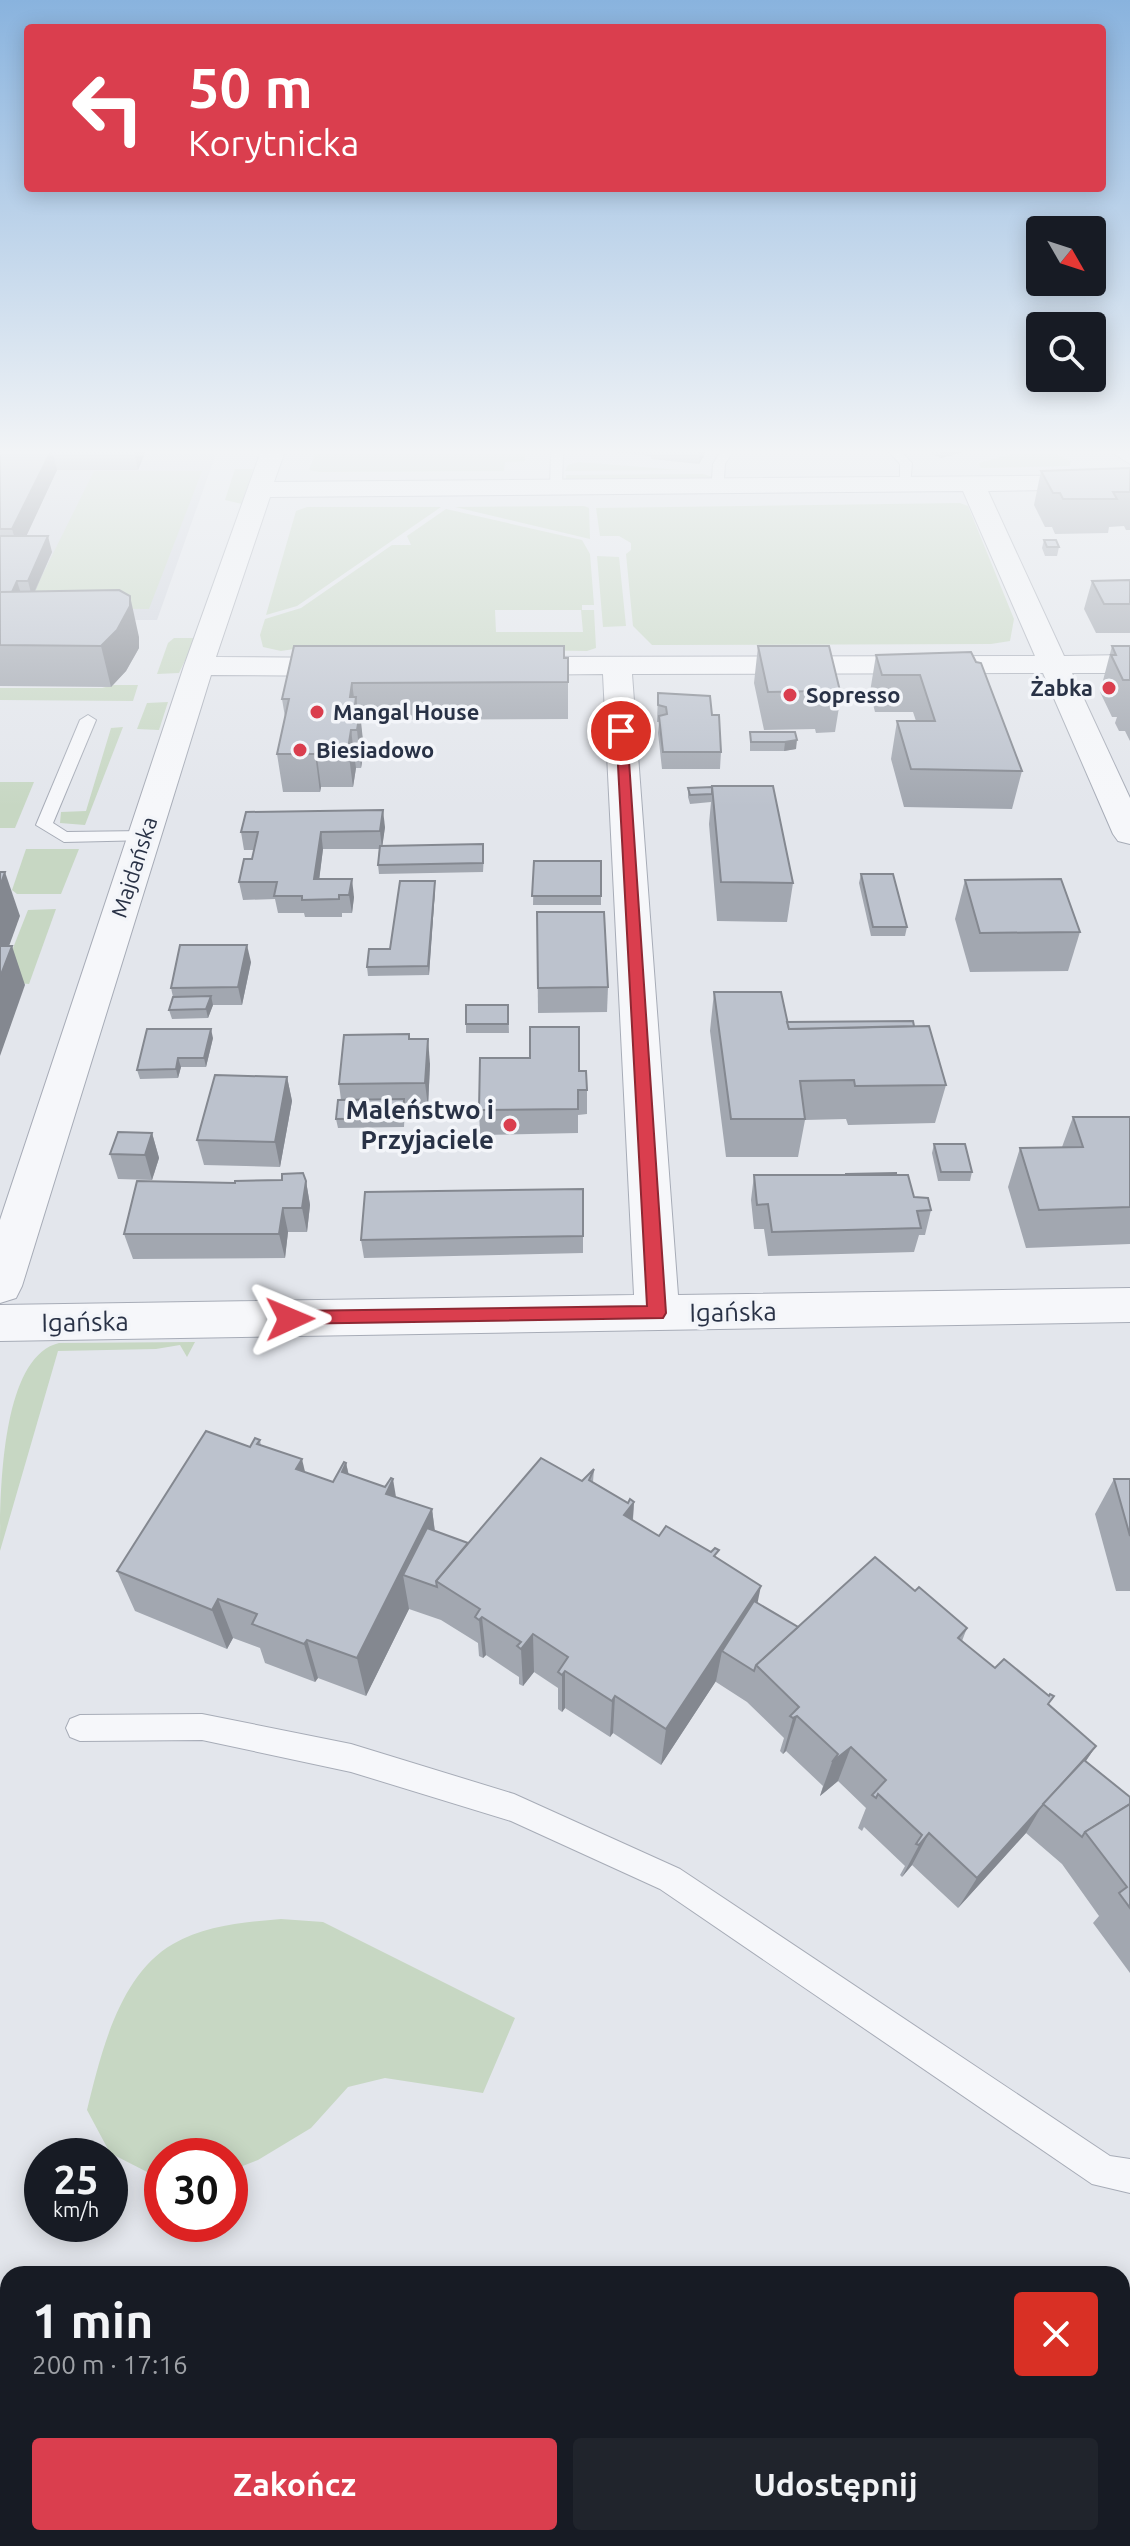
<!DOCTYPE html>
<html lang="pl">
<head>
<meta charset="utf-8">
<style>
  :root { --surface:#171b24; --page:#20242c; --text:#f1f3f6; --muted:#9ea1a6; --accent:#da3e4e }
  body { margin:0; font-family:Ubuntu,sans-serif; background:var(--page); color:var(--text); height:100vh; display:flex; flex-direction:column; font-size:30px; white-space:nowrap }
  * { box-sizing:border-box; margin:0 }
  p { font-size:26px; color:var(--muted) }
  .icon { flex:none; width:44px; height:44px; fill:none; stroke:currentColor; stroke-width:2; stroke-linecap:round; stroke-linejoin:round }
  .map { position:relative; flex:1; overflow:hidden }
  .details { position:absolute; left:0px; top:2266px; width:1130px; height:280px; display:flex; flex-direction:column; background:var(--surface); border-radius:24px 24px 0 0; box-shadow:0 4px 20px #0003 }
  .details>* { flex:none }
  .guide { position:absolute; left:24px; top:24px; width:1082px; height:168px; border-radius:8px; box-shadow:0 4px 20px #0003; background:#da3e4e; color:#fff; overflow:hidden }
  .needle { width:52px; rotate:129deg }
  .fabs { position:absolute; left:1026px; top:216px; display:grid; gap:16px }
  .fabs a { display:grid; place-items:center; width:80px; height:80px; border-radius:8px; background:var(--surface); box-shadow:0 4px 20px #0003; font-size:40px }
  .speed { position:absolute; left:24px; top:2138px; display:flex; gap:16px; font-size:40px; font-weight:700; text-align:center }
  .speed>* { display:grid; place-content:center; width:104px; height:104px; border-radius:50%; background:var(--surface); box-shadow:0 4px 20px #0003; line-height:1 }
  .speed small { font-size:20px; font-weight:400 }
  .speed .limit { border:12px solid #d22; background:#fff; color:#111 }
  .pin { position:absolute; display:grid; place-items:center; width:68px; height:68px; color:#fff; margin:-34px; border:4px solid #fff; border-radius:50%; box-shadow:0 2px 8px #0007 }
  .me { position:absolute; width:88px; margin:-44px; rotate:89deg; stroke-linejoin:round; filter:drop-shadow(0 0 6px #0008) }
  .turn { display:flex; align-items:center; gap:28px; height:168px; padding:0 32px; font-size:36px }
  .turn .icon { width:104px; height:104px; stroke-width:2.5 }
  .turn b { display:block; font-size:56px; line-height:68px }
  .round { display:grid; place-items:center; flex:none; width:84px; height:84px; border-radius:8px; background:var(--page) }
  .overview { display:flex; align-items:center; justify-content:space-between; height:136px; padding:0 32px }
  h1 { font-size:48px; font-weight:600; line-height:60px }
  .button { display:flex; gap:16px; margin-top:auto; padding:16px 32px }
  .button a { flex:1; height:92px; border-radius:8px; background:var(--accent); color:#fff; font-size:32px; font-weight:600; line-height:92px; text-align:center }
  .button a+a { background:var(--page); color:var(--text) }
  .map>svg:first-child { display:block }
</style>
</head>
<body>
<div class="map">
<svg width="1130" height="2546" viewBox="0 0 1130 2546">
  <rect width="100%" height="100%" fill="#e3e6ec"/>
  <polygon fill="#d1d5de" points="0,451 217,451 157,620 0,620"/>
  <g fill="#c7d7c3" fill-rule="evenodd">
    <polygon points="316,451 525,451 525,461 505,462 504,471 319,472 309,470"/>
    <polygon points="1021,451 1051,452 1071,461 1070,466 981,468 979,463"/>
    <polygon points="578,462 681,470 565,471 568,465"/>
    <polygon points="235,469 253,469 242,504 225,500"/>
    <polygon points="94,471 202,471 149,609 26,608"/>
    <polygon points="703,474 713,477 714,480 566,481 566,475"/>
    <polygon points="960,503 968,506 1014,619 1010,641 991,644 652,645 633,626 626,554 631,550 631,543 619,536 600,536 596,508"/>
    <polygon points="584,506 589,508 590,539 455,507"/>
    <polygon points="307,507 441,507 297,606 266,615 296,511"/>
    <path d="M446,509L582,540L590,554L594,605H582V610H594L596,648L587,651L307,647L281,651L263,647L260,635L265,619L301,608L392,545H411L407,536ZM495,610H581L583,632H496Z"/>
    <polygon points="597,556 619,557 626,626 603,627"/>
    <polygon points="174,638 196,638 179,673 157,674 168,643"/>
    <polygon points="114,685 138,685 133,701 0,700 0,688 102,688"/>
    <polygon points="168,702 159,730 137,729 147,703"/>
    <polygon points="123,727 85,825 60,823 61,812 86,811 111,728"/>
    <polygon points="0,782 34,782 15,828 0,828"/>
    <polygon points="26,849 79,849 61,894 17,894 12,890"/>
    <polygon points="56,909 29,984 0,981 28,910"/>
    <path d="M195,1342L187,1357L180,1345L156,1349L58,1351L0,1551C0,1497 0,1357 59,1343Z"/>
    <path d="M281,1919L323,1922L515,2018L483,2093L385,2078L348,2087L311,2128L258,2160L230,2171V2156H162V2175H153L110,2153L87,2110C101,2053 119,1975 173,1944C205,1925 246,1922 281,1919Z"/>
  </g>
  <g fill="none" stroke-linecap="round" stroke-linejoin="round">
    <g stroke="#a7acb7" stroke-width="2">
      <g id="lane">
        <polygon points="551,451 563,451 562,489 556,493 550,489"/>
        <polygon points="721,451 733,451 725,464 724,479 718,483 712,479 713,464"/>
        <polygon points="888,451 900,451 912,463 910,487 900,484 900,464"/>
        <polygon points="1110,451 1124,451 1130,455 1130,464"/>
        <polygon points="88,715 96,720 53,823 67,832 144,831 152,836 150,840 64,842 36,825 80,720"/>
        <polygon points="202,1714 351,1744 514,1794 680,1869 1110,2156 1130,2159 1130,2193 1092,2184 660,1889 511,1821 351,1772 202,1740 80,1741 70,1737 66,1728 70,1719 80,1715"/>
        <polygon points="8,2448 8,2485 0,2488 0,2451"/>
        <polygon points="394,2538 432,2538 430,2546 392,2546"/>
        <polygon points="948,2538 995,2538 998,2546 952,2546"/>
      </g>
    </g>
    <g stroke="#a7acb7" stroke-width="2">
      <polygon id="street" points="261,451 285,451 274,482 1130,475 1130,489 988,491 1064,656 1130,655 1130,673 1072,673 1130,798 1130,844 1118,841 1113,834 1043,673 632,674 678,1295 1130,1288 1130,1322 0,1341 0,1305 634,1295 603,674 509,675 499,672 494,666 499,660 509,657 1035,656 963,491 270,497 216,657 348,658 358,661 363,667 358,673 348,676 211,675 22,1286 16,1298 0,1303 0,1220 184,666"/>
    </g>
    <use href="#lane" fill="#f6f7fa" fill-rule="evenodd"/>
    <use href="#street" fill="#f6f7fa" fill-rule="evenodd"/>
  </g>
  <g fill="#a2a7b0">
    <polygon points="0,451 146,451 138,470 57,470 26,536 52,552 35,592 139,637 139,648 126,671 111,687 0,686"/>
    <polygon points="601,451 707,451 699,464 651,459 651,456"/>
    <polygon points="925,451 968,451 941,458"/>
    <polygon points="1130,468 1130,530 1126,530 1124,526 1109,527 1108,533 1055,534 1052,527 1045,527 1034,505 1041,471"/>
    <polygon points="1044,540 1059,547 1057,556 1045,556 1042,548"/>
    <polygon points="1130,580 1130,633 1096,633 1084,609 1092,581"/>
    <polygon points="294,646 568,658 568,719 360,720 364,750 361,768 356,768 353,787 321,787 320,792 283,792 277,754 285,717 282,699"/>
    <polygon points="758,646 841,695 835,732 816,733 815,729 764,730 754,683"/>
    <polygon points="1112,646 1130,646 1130,741 1125,731 1119,731 1115,723 1117,717 1112,717 1100,692"/>
    <polygon points="971,652 1022,771 1012,809 904,807 891,759 897,721 916,721 913,712 875,712 870,692 876,655"/>
    <polygon points="658,693 712,715 721,752 720,769 662,769 658,733 659,722 657,722"/>
    <polygon points="750,732 795,732 796,749 784,751 750,751"/>
    <polygon points="712,787 793,883 787,922 717,921 709,824 711,802 690,804 688,797 688,788"/>
    <polygon points="385,827 382,846 484,854 483,872 379,874 378,865 379,849 323,849 319,879 354,897 352,913 342,913 342,917 305,917 304,913 278,913 275,899 243,900 239,882 252,859 254,850 244,850 241,832"/>
    <polygon points="534,861 601,861 601,905 533,905"/>
    <polygon points="861,874 907,927 905,936 871,936 859,883"/>
    <polygon points="965,880 1080,932 1068,971 970,972 955,919"/>
    <polygon points="435,881 435,890 429,975 368,976 367,967 390,949"/>
    <polygon points="537,912 608,987 607,1012 538,1013"/>
    <polygon points="251,962 242,1005 213,1005 208,1018 172,1019 169,1010 173,997 171,988"/>
    <polygon points="714,992 787,1022 914,1026 946,1085 935,1123 848,1125 846,1119 805,1120 798,1157 726,1157 710,1031"/>
    <polygon points="508,1005 509,1033 466,1033 466,1024"/>
    <polygon points="213,1038 206,1067 181,1067 178,1078 140,1079 137,1070"/>
    <polygon points="410,1039 430,1064 428,1107 405,1108 404,1127 338,1128 336,1119 341,1100 339,1084"/>
    <polygon points="579,1071 587,1090 587,1114 578,1115 578,1133 480,1135 479,1110"/>
    <polygon points="287,1077 292,1101 280,1167 204,1165 197,1140"/>
    <polygon points="1073,1117 1130,1117 1130,1244 1026,1248 1008,1187 1020,1148 1062,1147"/>
    <polygon points="152,1133 159,1158 152,1180 118,1179 110,1154"/>
    <polygon points="934,1144 972,1172 970,1181 938,1181 932,1153"/>
    <polygon points="754,1175 896,1175 914,1197 931,1210 925,1235 919,1235 914,1252 768,1256 764,1229 754,1229 751,1200"/>
    <polygon points="306,1181 310,1205 307,1232 288,1232 285,1258 133,1259 124,1234 235,1183"/>
    <polygon points="583,1189 583,1253 364,1258 361,1240"/>
    <polygon points="260,1440 261,1446 305,1472 333,1482 346,1463 349,1475 385,1487 396,1497 432,1509 435,1531 468,1543 582,1481 594,1469 593,1482 628,1503 634,1502 633,1520 659,1536 718,1559 757,1603 798,1627 915,1591 967,1628 962,1641 995,1668 1049,1705 1096,1746 1086,1761 1130,1797 1130,1973 1093,1923 1099,1916 1062,1864 1026,1833 958,1908 912,1865 902,1877 900,1875 905,1866 864,1827 862,1831 858,1828 866,1808 838,1781 820,1796 823,1786 786,1751 783,1754 780,1751 784,1738 747,1702 716,1682 716,1681 661,1765 613,1733 610,1737 565,1708 562,1712 558,1709 558,1688 534,1672 523,1686 519,1684 519,1677 486,1655 483,1658 479,1656 478,1643 441,1620 409,1609 366,1696 318,1678 315,1682 265,1663 260,1648 233,1638 227,1649 135,1611 117,1571 250,1447"/>
    <polygon points="1114,1479 1130,1479 1130,1591 1116,1591 1095,1514"/>
    <polygon points="649,2538 753,2538 757,2546 638,2546"/>
  </g>
  <g fill="#848890">
    <polygon points="51,451 52,451 57,470 19,552 12,529"/>
    <polygon points="134,451 146,451 138,470"/>
    <polygon points="700,451 707,451 699,464"/>
    <polygon points="942,451 968,451 941,458"/>
    <polygon points="48,536 52,552 32,597 28,581"/>
    <polygon points="17,581 22,597 11,595"/>
    <polygon points="130,596 139,637 139,648 126,671 111,687 101,646"/>
    <polygon points="352,683 355,705 356,697 359,717 360,712 364,750 361,768 357,730 350,697"/>
    <polygon points="351,730 356,768 353,787 348,749"/>
    <polygon points="797,740 796,749 784,751 785,742"/>
    <polygon points="316,749 321,787 320,792 315,754"/>
    <polygon points="383,810 385,827 382,849 380,831"/>
    <polygon points="321,832 323,849 317,897 314,879"/>
    <polygon points="5,872 20,916 0,971 0,886"/>
    <polygon points="352,879 354,897 352,913 349,895"/>
    <polygon points="435,881 435,890 429,975 428,966"/>
    <polygon points="247,945 251,962 242,1005 238,987"/>
    <polygon points="12,946 25,985 0,1056 0,977"/>
    <polygon points="211,996 213,1005 208,1018 206,1009"/>
    <polygon points="211,1029 213,1038 206,1067 204,1058"/>
    <polygon points="428,1039 430,1064 428,1107 425,1083"/>
    <polygon points="178,1058 181,1067 178,1078 176,1069"/>
    <polygon points="287,1077 292,1101 280,1167 275,1142"/>
    <polygon points="152,1133 159,1158 152,1180 145,1155"/>
    <polygon points="306,1181 310,1205 307,1232 302,1208"/>
    <polygon points="283,1208 288,1232 285,1258 279,1234"/>
    <polygon points="302,1459 312,1501 296,1469"/>
    <polygon points="346,1463 355,1505 342,1472"/>
    <polygon points="393,1479 400,1521 386,1494"/>
    <polygon points="634,1502 631,1543 624,1515"/>
    <polygon points="432,1509 437,1550 403,1575 409,1609 366,1696 357,1658"/>
    <polygon points="761,1586 753,1625 722,1651 716,1681 661,1765 666,1729"/>
    <polygon points="218,1599 233,1638 227,1649 212,1610"/>
    <polygon points="482,1617 486,1655 483,1658 479,1620"/>
    <polygon points="533,1634 534,1672 523,1686 521,1649"/>
    <polygon points="307,1640 318,1678 315,1682 304,1644"/>
    <polygon points="565,1671 565,1708 562,1712 562,1675"/>
    <polygon points="615,1696 613,1733 610,1737 612,1701"/>
    <polygon points="797,1716 786,1751 783,1754 793,1718"/>
    <polygon points="1096,1746 1072,1781 1043,1804 1026,1833 958,1908 977,1878"/>
    <polygon points="851,1747 838,1781 820,1796 832,1762"/>
    <polygon points="929,1833 912,1865 902,1877 919,1845"/>
  </g>
  <g fill="#bcc2cd" stroke="#848890" stroke-width="2">
    <polygon points="0,451 51,451 12,529 0,529"/>
    <polygon points="1130,468 1130,492 1113,492 1117,499 1063,499 1060,493 1053,493 1041,471"/>
    <polygon points="0,536 48,536 28,581 17,581 12,592 0,592"/>
    <polygon points="1044,540 1056,540 1059,547 1047,547"/>
    <polygon points="1130,580 1130,604 1104,604 1092,581"/>
    <polygon points="119,590 130,596 130,606 117,630 101,646 0,645 0,592"/>
    <polygon points="294,646 564,646 564,658 568,658 568,682 352,683 350,697 356,697 354,712 360,712 357,730 351,730 348,749 316,749 315,754 277,754 289,699 282,699"/>
    <polygon points="758,646 829,646 841,695 821,695 820,691 768,692"/>
    <polygon points="1112,646 1130,646 1130,680 1123,680 1111,655 1116,655"/>
    <polygon points="971,652 976,662 981,663 1022,771 911,769 897,721 935,721 920,675 882,675 876,655"/>
    <polygon points="658,693 710,696 712,715 719,715 721,752 663,752 659,716 667,714 666,707 658,705"/>
    <polygon points="750,732 795,732 797,740 785,742 751,742"/>
    <polygon points="712,786 773,786 793,883 721,882"/>
    <polygon points="712,787 712,794 690,795 688,788"/>
    <polygon points="383,810 380,831 321,832 314,879 352,879 349,895 339,895 339,899 302,900 302,896 274,896 277,882 239,882 244,859 252,859 258,832 241,832 246,812"/>
    <polygon points="483,844 483,863 378,865 380,846"/>
    <polygon points="534,861 601,861 601,896 532,896"/>
    <polygon points="0,872 5,872 0,886"/>
    <polygon points="861,874 893,874 907,927 873,927"/>
    <polygon points="1061,879 1080,932 980,933 965,880"/>
    <polygon points="400,881 435,881 428,966 367,967 369,949 390,949"/>
    <polygon points="537,912 604,912 608,987 538,988"/>
    <polygon points="180,945 247,945 238,987 171,988"/>
    <polygon points="0,946 12,946 0,977"/>
    <polygon points="714,992 781,992 789,1029 929,1026 946,1085 855,1086 854,1080 800,1081 805,1119 731,1119"/>
    <polygon points="211,996 206,1009 169,1010 173,997"/>
    <rect x="466" y="1005" width="42" height="19"/>
    <polygon points="913,1021 914,1026 789,1029 787,1022"/>
    <polygon points="530,1027 579,1027 579,1071 586,1071 587,1090 578,1090 578,1109 479,1110 480,1058 530,1058"/>
    <polygon points="147,1029 211,1029 204,1058 178,1058 176,1069 137,1070"/>
    <polygon points="409,1034 409,1039 428,1039 425,1083 339,1084 344,1035"/>
    <polygon points="215,1075 287,1077 275,1142 197,1140"/>
    <polygon points="404,1099 403,1118 336,1119 338,1100"/>
    <polygon points="1073,1117 1130,1117 1130,1207 1039,1210 1020,1148 1083,1147"/>
    <polygon points="118,1132 152,1133 145,1155 110,1154"/>
    <polygon points="934,1144 965,1144 972,1172 941,1172"/>
    <polygon points="303,1173 306,1181 302,1208 283,1208 279,1234 124,1234 137,1181 235,1183 235,1181 282,1180 282,1174"/>
    <polygon points="896,1173 896,1175 846,1175 846,1174"/>
    <polygon points="754,1175 908,1175 914,1197 928,1198 931,1210 917,1211 921,1228 772,1232 768,1204 757,1205"/>
    <polygon points="583,1189 583,1236 361,1240 365,1192"/>
    <polygon points="206,1431 250,1447 255,1438 260,1440 257,1444 302,1459 296,1469 333,1482 344,1462 346,1463 342,1472 385,1487 391,1478 393,1479 386,1494 432,1509 357,1658 307,1640 304,1644 252,1624 257,1614 218,1599 212,1610 117,1571"/>
    <polygon points="541,1458 582,1481 594,1469 589,1480 628,1503 630,1499 634,1502 624,1515 659,1536 666,1526 711,1552 715,1548 719,1550 714,1556 761,1586 666,1729 615,1696 612,1701 565,1671 562,1675 558,1672 568,1657 533,1634 521,1649 517,1646 521,1642 482,1617 479,1620 475,1617 480,1609 436,1581"/>
    <polygon points="1114,1479 1130,1479 1130,1536"/>
    <polygon points="427,1528 468,1543 436,1581 437,1587 403,1575"/>
    <polygon points="875,1557 915,1591 919,1587 967,1628 958,1638 995,1668 1004,1659 1049,1696 1050,1694 1054,1696 1048,1704 1096,1746 977,1878 929,1833 919,1845 916,1844 922,1835 878,1794 876,1798 872,1795 886,1780 851,1747 832,1762 838,1754 797,1716 793,1718 790,1716 799,1707 756,1665"/>
    <polygon points="754,1601 798,1627 756,1665 754,1671 722,1651"/>
    <polygon points="1084,1760 1130,1797 1130,1804 1085,1832 1082,1837 1043,1804"/>
    <polygon points="1130,1804 1130,1908 1119,1893 1127,1887 1085,1832"/>
    <polygon points="654,2538 753,2538 757,2546 644,2546"/>
  </g>
  <linearGradient id="sky" x2="0" y2="1"><stop stop-color="#89b3de"/><stop offset="0.56" stop-color="#f2f4f6"/><stop offset="1" stop-color="#f2f4f6" stop-opacity="0"/></linearGradient>
  <rect width="1130" height="807" fill="url(#sky)"/>
  <polygon fill="#da3e4e" stroke="#8e2833" stroke-width="2" points="616,728 627,731 666,1313 663,1318 283,1324 280,1319 290,1311 647,1306"/>
  <g fill="#da3e4e" stroke="#f3f5f9" stroke-width="3">
    <circle cx="1109" cy="688" r="8"/>
    <circle cx="790" cy="695" r="8"/>
    <circle cx="317" cy="712" r="8"/>
    <circle cx="300" cy="750" r="8"/>
    <circle cx="510" cy="1125" r="8"/>
  </g>
  <g text-anchor="middle" stroke-width="7" stroke-linejoin="round" paint-order="stroke">
    <g font-size="22" font-weight="bold" fill="#293246" stroke="#f3f5f9" text-anchor="start">
      <text x="1093" y="696" text-anchor="end">Żabka</text>
      <text x="806" y="703">Sopresso</text>
      <text x="333" y="720">Mangal House</text>
      <text x="316" y="758">Biesiadowo</text>
    </g>
    <g font-size="22" fill="#293246" stroke="#f3f5f9">
      <text transform="translate(134 867) rotate(-72)" y="8">Majdańska</text>
    </g>
    <g font-size="26" font-weight="bold" fill="#293246" stroke="#f3f5f9" text-anchor="end">
      <text x="494" y="1119">Maleństwo i<tspan x="494" dy="30">Przyjaciele</tspan></text>
    </g>
    <g font-size="26" fill="#293246" stroke="#f3f5f9">
      <text transform="translate(733 1312) rotate(-1)" y="9">Igańska</text>
      <text transform="translate(85 1322) rotate(-1)" y="9">Igańska</text>
    </g>
  </g>
</svg>
<div class="fabs">
<a><svg class="needle" viewBox="-14 -14 28 28"><path d="M0-13l5 13h-10z" fill="#e53935"/><path d="M0 13l5-13h-10z" fill="#9ea1a6"/></svg></a>
<a><svg class="icon" aria-label="search" viewBox="0 0 24 24"><circle cx="10" cy="10" r="6"/><path d="M15 15l6 6"/></svg></a>
</div>
<div class="speed"><div>25<small>km/h</small></div><div class="limit">30</div></div>
<div class="pin" style="left:621px;top:731px;background:#d93025"><svg class="icon" aria-label="arrive" viewBox="0 0 24 24"><path d="M6 21V4h12l-3 4 3 4H6"/></svg></div>
<svg class="me" style="left:290px;top:1319px" viewBox="-20 -20 40 40"><path d="M0-17L14 15 0 8-14 15z" fill="#da3e4e" stroke="#fff" stroke-width="4"/></svg>
<div class="guide">
<div class="turn"><svg class="icon" aria-label="left" viewBox="0 0 24 24"><path d="M17 20v-9H6M10 6l-5 5 5 5"/></svg><div><b>50 m</b>Korytnicka</div></div>
</div>
<section class="details">
<div class="overview"><div><h1>1 min</h1><p>200 m · 17:16</p></div><a class="round" style="background:#d93025;color:#fff"><svg class="icon" aria-label="close" viewBox="0 0 24 24"><path d="M6 6l12 12M18 6L6 18"/></svg></a></div>
<div class="button"><a>Zakończ</a><a>Udostępnij</a></div>
</section>
</div>
</body>
</html>
